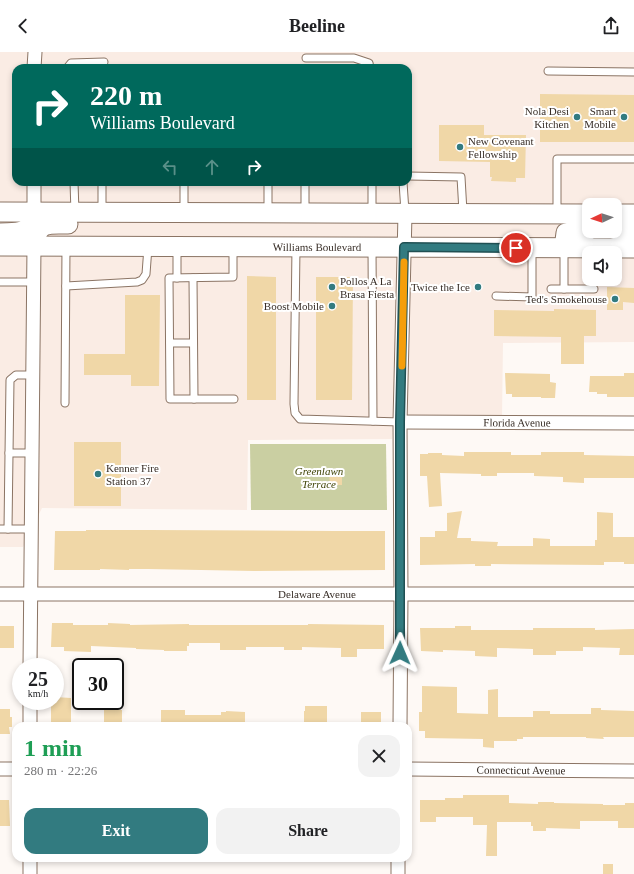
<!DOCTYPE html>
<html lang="en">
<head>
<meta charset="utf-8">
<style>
  :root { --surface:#fff; --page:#f2f2f2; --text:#202124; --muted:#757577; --accent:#327b80 }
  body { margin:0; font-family:"Times New Roman",serif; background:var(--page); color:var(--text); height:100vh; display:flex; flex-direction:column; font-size:15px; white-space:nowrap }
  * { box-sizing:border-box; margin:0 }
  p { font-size:13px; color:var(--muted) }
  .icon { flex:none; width:22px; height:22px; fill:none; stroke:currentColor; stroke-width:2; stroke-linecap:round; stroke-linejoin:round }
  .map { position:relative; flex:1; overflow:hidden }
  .panel { position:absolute; left:12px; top:670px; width:400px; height:140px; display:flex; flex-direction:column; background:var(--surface); border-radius:12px; box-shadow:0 2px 6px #0003 }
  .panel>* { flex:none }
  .hud { position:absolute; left:12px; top:12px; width:400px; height:122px; border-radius:12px; box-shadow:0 2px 6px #0003; background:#00695c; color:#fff; overflow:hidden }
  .needle { width:26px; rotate:266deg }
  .controls { position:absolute; left:582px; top:146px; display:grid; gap:8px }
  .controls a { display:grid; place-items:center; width:40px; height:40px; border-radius:8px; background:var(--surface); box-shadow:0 2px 6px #0003; font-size:20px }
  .speed { position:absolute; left:12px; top:606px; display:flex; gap:8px; font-size:20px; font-weight:700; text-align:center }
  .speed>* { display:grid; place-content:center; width:52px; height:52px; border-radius:50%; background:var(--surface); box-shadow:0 2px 6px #0003; line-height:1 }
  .speed small { font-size:10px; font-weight:400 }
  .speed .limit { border:2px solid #111; border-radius:6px; background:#fff; color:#111 }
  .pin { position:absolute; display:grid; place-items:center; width:34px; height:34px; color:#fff; margin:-17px; border:2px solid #fff; border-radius:50%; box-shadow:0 1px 4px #0007 }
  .me { position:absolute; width:44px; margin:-22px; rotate:1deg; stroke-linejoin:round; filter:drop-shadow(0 0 3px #0008) }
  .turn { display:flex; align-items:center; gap:14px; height:84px; padding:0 12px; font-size:18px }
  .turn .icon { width:52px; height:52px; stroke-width:2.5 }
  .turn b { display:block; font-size:28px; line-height:34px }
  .lanes { display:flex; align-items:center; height:38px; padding:0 12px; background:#0003; justify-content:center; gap:20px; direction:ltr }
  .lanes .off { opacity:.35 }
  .round { display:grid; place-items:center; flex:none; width:42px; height:42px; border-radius:12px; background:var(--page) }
  .headline { display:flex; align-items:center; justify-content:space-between; height:68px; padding:0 12px }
  h1 { font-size:24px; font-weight:700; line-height:30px; color:#1e9e55 }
  .action { display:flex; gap:8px; margin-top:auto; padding:8px 12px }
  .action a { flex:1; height:46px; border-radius:12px; background:var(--accent); color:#fff; font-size:16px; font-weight:700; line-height:46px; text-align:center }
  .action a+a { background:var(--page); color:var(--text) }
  header { display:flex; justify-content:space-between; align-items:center; height:52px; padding:0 12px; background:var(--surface); font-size:18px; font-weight:700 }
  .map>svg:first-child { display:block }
</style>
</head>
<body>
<header><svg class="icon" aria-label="back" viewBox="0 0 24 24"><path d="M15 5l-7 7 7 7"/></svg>Beeline<svg class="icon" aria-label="share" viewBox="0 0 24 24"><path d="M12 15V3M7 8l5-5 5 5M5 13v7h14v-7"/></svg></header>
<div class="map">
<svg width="634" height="822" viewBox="0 0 634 822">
  <rect width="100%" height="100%" fill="#fef9f5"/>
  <path fill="#faece4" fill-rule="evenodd" d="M0,0H634V290L503,291L502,365H393L392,387L248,388L247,458L42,456L23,495H0ZM16,16H408V130H16ZM589,153H615V179H589ZM589,201H615V227H589Z"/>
  <polygon fill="#cacfa2" points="250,392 386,392 387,458 251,458"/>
  <g fill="#f0d7a7">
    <polygon points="540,42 634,43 634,90 540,90"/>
    <polygon points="439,73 484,73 484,83 526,83 525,126 516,126 516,130 491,129 492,125 490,125 490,110 439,109"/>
    <polygon points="247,224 276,225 276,348 247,348"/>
    <polygon points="316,225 353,225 352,348 316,348"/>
    <polygon points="607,235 634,236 634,251 623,250 623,258 607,258"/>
    <polygon points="125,243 160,243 159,334 131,334 131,323 84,323 84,302 125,302"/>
    <polygon points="554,257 596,258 596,284 584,284 584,312 561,312 561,285 494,284 494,258 554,259"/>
    <polygon points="505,321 550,322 550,330 556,331 555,346 541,346 541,345 512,345 512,342 506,342"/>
    <polygon points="624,321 634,321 634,345 607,345 607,342 597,342 597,340 589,340 590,324 624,324"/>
    <rect x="74" y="390" width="47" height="64"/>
    <polygon points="464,400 511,400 511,403 541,403 541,400 584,400 584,403 634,404 634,426 584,426 584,431 563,430 563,425 534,424 534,421 497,421 497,424 481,424 481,422 440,421 442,454 429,455 427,424 420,424 420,402 428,402 428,401 442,401 442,403 464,404"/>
    <polygon points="329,420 342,420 342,433 330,433"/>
    <polygon points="462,459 457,486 471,486 471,489 498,490 497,494 533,494 533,486 550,487 550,494 595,494 595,488 597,488 597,460 613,461 613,485 634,485 634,512 624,512 624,510 604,510 604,513 491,512 491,514 475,514 475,512 420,513 420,485 435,485 435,479 447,479 447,461"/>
    <polygon points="86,478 148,478 335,479 385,479 385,518 254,519 148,517 129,517 129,518 100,517 100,518 54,518 55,479 86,479"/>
    <polygon points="52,571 73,571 73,573 108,573 108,571 130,572 130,573 189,572 189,573 308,573 308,572 384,573 384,597 357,597 357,605 341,605 341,596 302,595 302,598 284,598 284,595 246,595 246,598 220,598 220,591 189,591 189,594 187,594 187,599 164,599 164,598 136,597 136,596 91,594 91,600 64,599 64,595 51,595"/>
    <rect x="0" y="574" width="14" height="22"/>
    <polygon points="455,574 471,574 471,578 533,578 533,576 595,576 595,578 634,577 634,603 619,603 620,596 583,595 583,599 556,599 556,603 533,603 533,597 497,596 497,605 475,604 475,599 443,598 443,600 421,599 420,576 455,576"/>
    <polygon points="422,634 457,635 457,661 488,662 488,638 498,637 498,665 533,665 533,659 550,659 550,662 591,662 591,656 601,656 601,658 634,659 634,685 603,685 604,687 586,686 586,685 523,685 523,687 517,687 517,689 494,689 494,696 483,695 483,687 425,686 425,679 419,679 419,660 422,660"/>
    <polygon points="55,645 71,646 71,674 51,674 51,649 55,649"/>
    <polygon points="305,654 327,654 327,674 304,674 304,659 305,659"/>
    <polygon points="0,657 10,657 10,665 12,665 12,675 9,675 10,682 0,682"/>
    <rect x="104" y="658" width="18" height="16"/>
    <polygon points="161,658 185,658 185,663 221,663 221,660 226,660 226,659 245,660 245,674 161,674"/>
    <rect x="361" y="660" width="20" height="14"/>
    <polygon points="463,743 509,743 509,751 538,752 538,750 554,750 554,751 603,752 603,753 625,753 625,751 634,751 634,776 618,776 618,769 580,769 580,777 546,776 546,779 533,779 533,774 531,774 531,770 497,770 497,804 486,804 487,773 473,773 473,765 436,765 436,770 420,770 420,748 445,748 445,746 463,746"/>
    <polygon points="0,748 9,748 10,774 0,774"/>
    <rect x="603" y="812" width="10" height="10"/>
  </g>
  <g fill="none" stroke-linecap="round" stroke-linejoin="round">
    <g stroke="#8b7464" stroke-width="9">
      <g id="lane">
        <polyline points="306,6 354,6 369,11 370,16"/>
        <polyline points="67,16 71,11 104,10"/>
        <polyline points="548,19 634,20"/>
        <polyline points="408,124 461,125 463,160"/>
        <polyline points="74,130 75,161"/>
        <polyline points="372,130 372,160"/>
        <polyline points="403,130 405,160"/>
        <polyline points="102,159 102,130"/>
        <polyline points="268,159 268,130"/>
        <polyline points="305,159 305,130"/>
        <polyline points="184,161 184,130"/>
        <polyline points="557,162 557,107 634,107"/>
        <polyline points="233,195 233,225 169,226 170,347 234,347"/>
        <polyline points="296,195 294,352 295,361 300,367 400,370"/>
        <polyline points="372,195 373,369"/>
        <polyline points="177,226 177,194"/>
        <polyline points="193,226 194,347"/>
        <polyline points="0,230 34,230"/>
        <polyline points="66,234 137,230 142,228 146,222 148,195"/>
        <polyline points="551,237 564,237 564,196"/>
        <polyline points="564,237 594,237"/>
        <polyline points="496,244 532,245 532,196"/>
        <polyline points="170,291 193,291"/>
        <polyline points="65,351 66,194"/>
        <polyline points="9,401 32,401"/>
        <polyline points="0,477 32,477"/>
        <polyline points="8,477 10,328 16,323 33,323"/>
      </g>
    </g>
    <g stroke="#8b7464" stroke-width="15">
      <g id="street">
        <polyline points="34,16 35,0"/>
        <polyline points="34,161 34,130"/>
        <path id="s1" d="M400,370L634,371"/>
        <path id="s2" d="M0,542H634"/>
        <polyline points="30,615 34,194"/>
        <polyline points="30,674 30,649"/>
        <polyline points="400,674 401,542 400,370 405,162"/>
        <polyline points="0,717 16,717"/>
        <path id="s3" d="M408,717L634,719"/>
        <polyline points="30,806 30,822"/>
        <polyline points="398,822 398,806"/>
      </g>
    </g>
    <g stroke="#8b7464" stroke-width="21">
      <g id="secondary">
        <polyline points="0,160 589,162"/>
        <polyline points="615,162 634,162"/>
        <polyline points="615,178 634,179"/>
        <path d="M0,181C21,180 28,183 34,161"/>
        <path id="s4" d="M0,194L634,196"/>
        <path d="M34,194C38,169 47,172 68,172"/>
        <polyline points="564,196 566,181 574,179 589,178"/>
      </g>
    </g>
    <use href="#lane" stroke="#fff" stroke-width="7"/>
    <use href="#street" stroke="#fff" stroke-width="13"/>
    <use href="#secondary" stroke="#fff" stroke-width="19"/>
  </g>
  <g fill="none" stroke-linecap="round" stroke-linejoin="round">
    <g stroke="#205053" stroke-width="10">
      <polyline id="route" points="400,601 400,370 404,195 516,196"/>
    </g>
    <use href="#route" stroke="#327b80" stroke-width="7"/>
    <polyline stroke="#f59e0b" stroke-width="7" points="402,314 404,210"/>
  </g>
  <g fill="#327b80" stroke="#fff" stroke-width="1.5">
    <circle cx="577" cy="65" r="4"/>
    <circle cx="624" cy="65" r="4"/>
    <circle cx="460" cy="95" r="4"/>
    <circle cx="332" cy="235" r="4"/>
    <circle cx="478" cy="235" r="4"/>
    <circle cx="615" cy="247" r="4"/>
    <circle cx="332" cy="254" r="4"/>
    <circle cx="98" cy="422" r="4"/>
  </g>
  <g text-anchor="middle" stroke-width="4" stroke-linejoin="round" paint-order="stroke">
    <g font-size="11" fill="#382e27" stroke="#fff" text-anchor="end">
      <text x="569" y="63">Nola Desi<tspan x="569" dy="13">Kitchen</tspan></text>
      <text x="616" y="63">Smart<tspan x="616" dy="13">Mobile</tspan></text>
      <text x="468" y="93" text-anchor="start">New Covenant<tspan x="468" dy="13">Fellowship</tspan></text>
      <text x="340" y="233" text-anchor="start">Pollos A La<tspan x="340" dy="13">Brasa Fiesta</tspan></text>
      <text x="470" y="239">Twice the Ice</text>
      <text x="607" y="251">Ted's Smokehouse</text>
      <text x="324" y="258">Boost Mobile</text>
      <text x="106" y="420" text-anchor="start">Kenner Fire<tspan x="106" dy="13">Station 37</tspan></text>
    </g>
    <g font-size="11" fill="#382e27" stroke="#fff">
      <text dy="4" stroke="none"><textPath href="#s4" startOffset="317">Williams Boulevard</textPath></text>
      <text dy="4" stroke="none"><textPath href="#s1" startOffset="117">Florida Avenue</textPath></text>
      <text dy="4" stroke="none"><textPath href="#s2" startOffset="317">Delaware Avenue</textPath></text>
      <text dy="4" stroke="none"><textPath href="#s3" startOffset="113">Connecticut Avenue</textPath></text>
    </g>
    <g font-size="11" font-style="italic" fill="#404407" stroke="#fff">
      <text x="319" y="423">Greenlawn<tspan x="319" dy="13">Terrace</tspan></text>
    </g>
  </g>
</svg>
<div class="controls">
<a><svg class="needle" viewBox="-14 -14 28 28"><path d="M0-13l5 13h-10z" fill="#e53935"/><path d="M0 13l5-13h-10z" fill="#757577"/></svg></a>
<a><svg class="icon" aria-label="sound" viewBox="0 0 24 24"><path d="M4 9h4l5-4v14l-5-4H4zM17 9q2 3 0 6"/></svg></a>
</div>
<div class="speed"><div>25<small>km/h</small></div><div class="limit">30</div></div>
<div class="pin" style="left:516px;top:196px;background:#d93025"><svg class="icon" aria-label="arrive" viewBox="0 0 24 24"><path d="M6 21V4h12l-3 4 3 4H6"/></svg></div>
<svg class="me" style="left:400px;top:601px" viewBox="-20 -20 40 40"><path d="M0-17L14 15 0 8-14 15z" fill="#327b80" stroke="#fff" stroke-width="4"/></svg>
<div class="hud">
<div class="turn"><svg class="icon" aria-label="right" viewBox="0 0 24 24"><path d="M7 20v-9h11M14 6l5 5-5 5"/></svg><div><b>220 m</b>Williams Boulevard</div></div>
<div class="lanes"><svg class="icon off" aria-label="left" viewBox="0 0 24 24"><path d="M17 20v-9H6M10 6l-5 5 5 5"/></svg><svg class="icon off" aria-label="ahead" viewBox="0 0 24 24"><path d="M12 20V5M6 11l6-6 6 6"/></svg><svg class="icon" aria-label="right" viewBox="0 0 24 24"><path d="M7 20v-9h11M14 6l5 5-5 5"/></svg></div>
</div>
<section class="panel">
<div class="headline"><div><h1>1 min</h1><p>280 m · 22:26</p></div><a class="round"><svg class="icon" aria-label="close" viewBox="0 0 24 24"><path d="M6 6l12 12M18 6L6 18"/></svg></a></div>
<div class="action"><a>Exit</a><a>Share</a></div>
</section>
</div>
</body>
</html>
